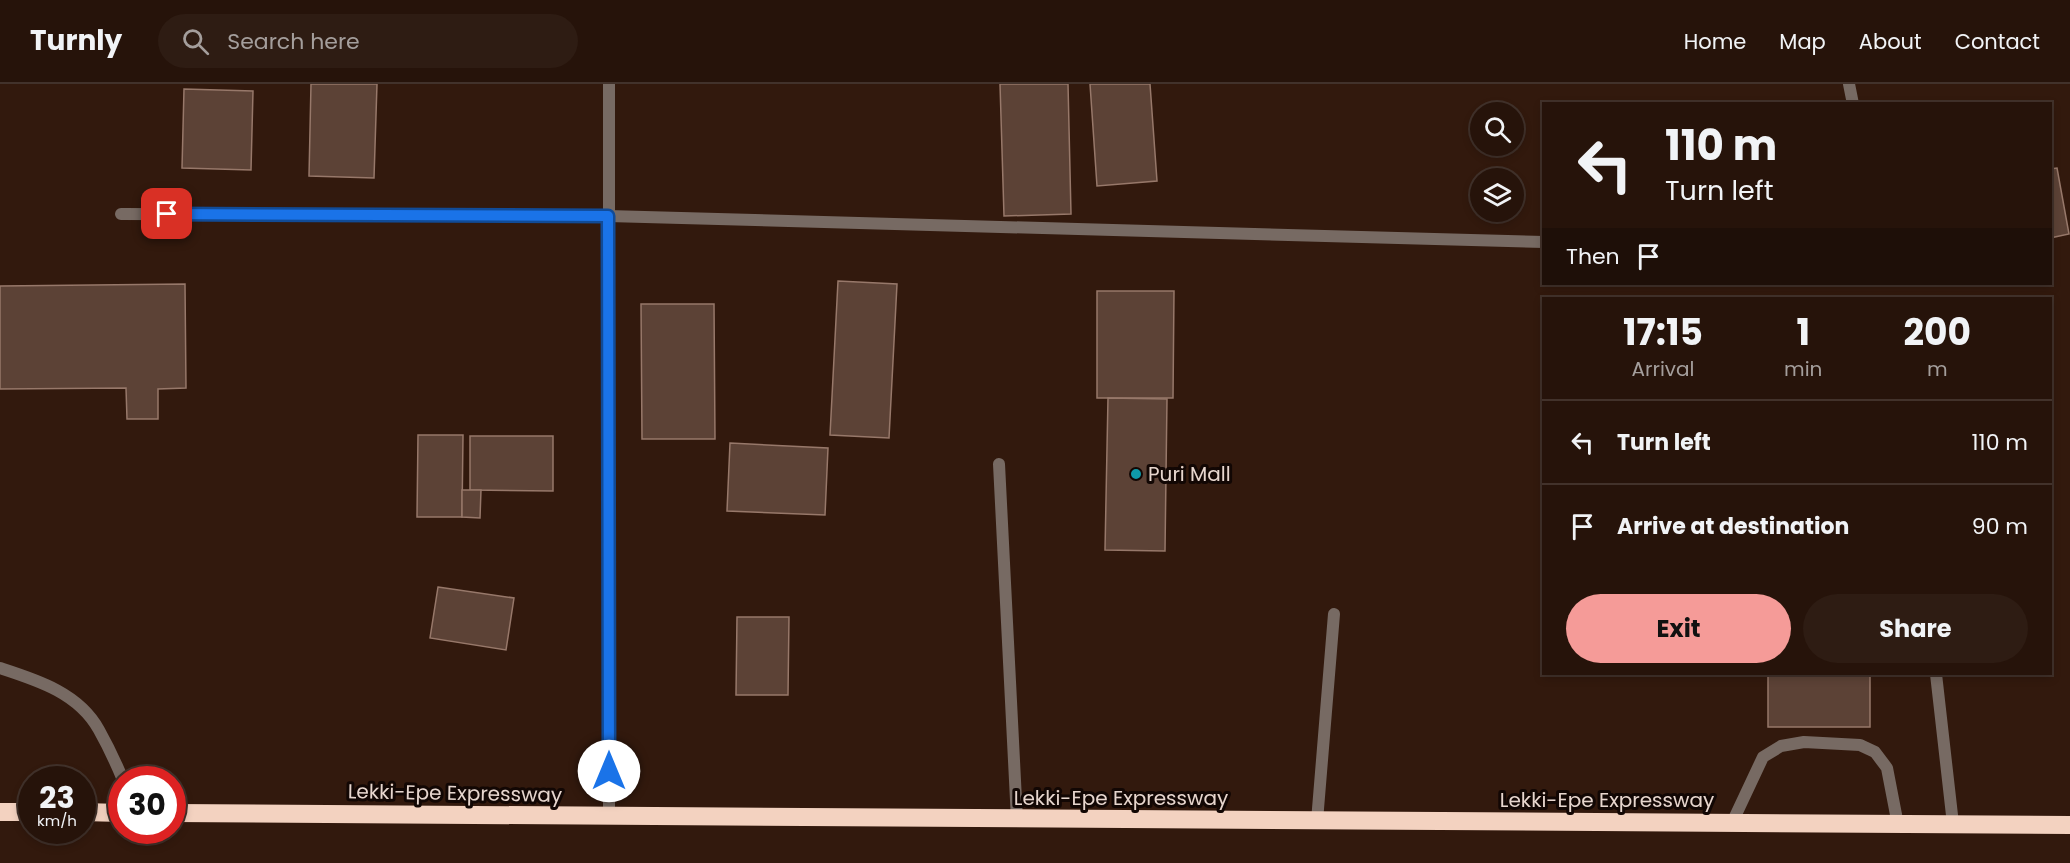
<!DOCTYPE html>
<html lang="en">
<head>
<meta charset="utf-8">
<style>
  :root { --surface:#26130a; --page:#2e1c13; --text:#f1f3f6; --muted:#a49e9c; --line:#42322b; --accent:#f59b98 }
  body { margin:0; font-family:Poppins,sans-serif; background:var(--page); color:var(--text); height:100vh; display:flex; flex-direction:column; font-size:22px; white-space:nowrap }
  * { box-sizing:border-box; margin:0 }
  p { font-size:20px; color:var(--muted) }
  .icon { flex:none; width:33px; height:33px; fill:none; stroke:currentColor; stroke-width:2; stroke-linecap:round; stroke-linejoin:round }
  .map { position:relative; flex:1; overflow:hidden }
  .sheet { position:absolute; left:1542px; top:213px; width:510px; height:378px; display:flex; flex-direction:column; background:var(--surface); border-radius:0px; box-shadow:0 3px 9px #0003,0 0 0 2px var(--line) }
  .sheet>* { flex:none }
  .guide { position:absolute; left:1542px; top:18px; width:510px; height:183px; border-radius:0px; box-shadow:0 3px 9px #0003,0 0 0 2px var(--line); background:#26130a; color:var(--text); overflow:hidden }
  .controls { position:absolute; left:1470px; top:18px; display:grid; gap:12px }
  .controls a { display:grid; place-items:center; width:54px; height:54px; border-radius:50%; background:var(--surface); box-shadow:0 3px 9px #0003,0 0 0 2px var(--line); font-size:30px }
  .speed { position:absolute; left:18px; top:682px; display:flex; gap:12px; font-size:30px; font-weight:700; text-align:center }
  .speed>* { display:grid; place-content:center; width:78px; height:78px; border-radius:50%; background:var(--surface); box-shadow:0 3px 9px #0003,0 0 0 2px var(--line); line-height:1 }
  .speed small { font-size:15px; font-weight:400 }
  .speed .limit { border:9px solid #d22; background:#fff; color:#111 }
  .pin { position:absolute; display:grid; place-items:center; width:51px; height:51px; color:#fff; margin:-26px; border-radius:12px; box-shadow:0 3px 9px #0006 }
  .me { position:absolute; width:66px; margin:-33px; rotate:0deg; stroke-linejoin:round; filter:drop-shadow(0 0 4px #0008) }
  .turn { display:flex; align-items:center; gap:21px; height:126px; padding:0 24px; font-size:27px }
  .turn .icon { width:78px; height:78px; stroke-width:2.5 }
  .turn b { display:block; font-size:42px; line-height:51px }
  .then { display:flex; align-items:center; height:57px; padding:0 24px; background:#0003; gap:12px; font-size:22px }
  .eta { display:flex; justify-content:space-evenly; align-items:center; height:102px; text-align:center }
  .eta b { font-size:36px; font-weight:700; line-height:42px }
  .action { display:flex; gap:12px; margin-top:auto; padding:12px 24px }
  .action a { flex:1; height:69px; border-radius:36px; background:var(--accent); color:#111; font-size:24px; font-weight:700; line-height:69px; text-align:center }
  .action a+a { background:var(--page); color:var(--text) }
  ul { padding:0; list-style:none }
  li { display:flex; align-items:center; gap:18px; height:84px; padding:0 24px; border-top:2px solid var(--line) }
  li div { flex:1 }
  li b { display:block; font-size:22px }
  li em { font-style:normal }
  header { display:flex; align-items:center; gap:36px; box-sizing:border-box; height:84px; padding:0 30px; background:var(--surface); border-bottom:2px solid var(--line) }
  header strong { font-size:28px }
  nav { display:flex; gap:33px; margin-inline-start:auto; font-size:21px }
  .search { width:420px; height:54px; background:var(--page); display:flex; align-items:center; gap:15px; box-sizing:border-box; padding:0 21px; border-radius:33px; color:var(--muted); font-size:22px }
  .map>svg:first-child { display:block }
</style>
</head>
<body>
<header>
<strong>Turnly</strong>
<div class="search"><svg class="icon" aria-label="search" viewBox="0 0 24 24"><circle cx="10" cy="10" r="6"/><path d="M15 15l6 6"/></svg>Search here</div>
<nav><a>Home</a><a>Map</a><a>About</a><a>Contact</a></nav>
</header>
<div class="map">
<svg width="2070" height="779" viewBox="0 0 2070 779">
  <rect width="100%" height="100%" fill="#32190d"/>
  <g fill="#5c4236" stroke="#97786a" stroke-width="1.5">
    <polygon points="311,0 377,0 374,94 309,92"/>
    <polygon points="1000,0 1068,0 1071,130 1004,132"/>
    <polygon points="1090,0 1150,0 1157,97 1097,102"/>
    <polygon points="184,5 253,7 251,86 182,84"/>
    <polygon points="2057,84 2069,150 2050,154 2050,85"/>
    <polygon points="838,197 897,200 889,354 830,351"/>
    <polygon points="185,200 186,304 158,305 158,335 127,335 126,304 0,305 0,202"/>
    <polygon points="1097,207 1174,207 1173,314 1097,314"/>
    <polygon points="641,220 714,220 715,355 642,355"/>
    <polygon points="1108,314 1167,315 1165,467 1105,466"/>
    <polygon points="418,351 463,351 462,433 417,433"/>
    <polygon points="470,352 553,352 553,407 470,406"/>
    <polygon points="730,359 828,364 825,431 727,427"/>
    <polygon points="462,406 481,406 480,434 462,433"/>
    <polygon points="438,503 514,514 506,566 430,554"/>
    <polygon points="737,533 789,533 788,611 736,611"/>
    <rect x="1768" y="590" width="102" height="53"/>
  </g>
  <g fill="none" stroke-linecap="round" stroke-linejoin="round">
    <g stroke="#776a63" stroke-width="12">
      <path d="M0,584C37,596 79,609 99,646C108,662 116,679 123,696"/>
      <polyline points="1936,590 1953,740"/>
      <polyline points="1317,737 1334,530"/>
      <polyline points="1732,739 1763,673 1781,662 1804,658 1860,661 1875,668 1887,684 1898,741"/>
    </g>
    <g stroke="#776a63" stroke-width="12">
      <polyline points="609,0 609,733"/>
      <polyline points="1849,0 1853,20"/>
      <polyline points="121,130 608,132 1544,158"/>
      <polyline points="999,380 1017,736"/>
    </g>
    <g stroke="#f3d2c0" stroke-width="18">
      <polyline points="0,728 32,728"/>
      <polyline points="82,728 122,729"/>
      <polyline points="172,729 2070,741"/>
    </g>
  </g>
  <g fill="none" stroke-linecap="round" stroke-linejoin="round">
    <g stroke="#114b97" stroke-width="15">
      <polyline id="route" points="167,130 608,132 609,687"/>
    </g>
    <use href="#route" stroke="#1a73e8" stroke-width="10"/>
  </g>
  <circle fill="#0f9aa8" stroke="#120704" stroke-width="2" cx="1136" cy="390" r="6"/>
  <g text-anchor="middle" stroke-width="6" stroke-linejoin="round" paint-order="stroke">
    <g font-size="20" fill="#e7d6ce" stroke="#120704" text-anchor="start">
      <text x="1148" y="397">Puri Mall</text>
    </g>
    <g font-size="20" fill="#e7d6ce" stroke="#120704">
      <text transform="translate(455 709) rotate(1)" y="7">Lekki-Epe Expressway</text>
      <text x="1121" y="721">Lekki-Epe Expressway</text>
      <text x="1607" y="723">Lekki-Epe Expressway</text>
    </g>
  </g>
</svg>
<div class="controls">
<a><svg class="icon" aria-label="search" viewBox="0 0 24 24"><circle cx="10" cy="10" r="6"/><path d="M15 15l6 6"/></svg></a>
<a><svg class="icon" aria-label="layers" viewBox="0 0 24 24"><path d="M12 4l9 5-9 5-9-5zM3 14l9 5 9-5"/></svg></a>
</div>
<div class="speed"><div>23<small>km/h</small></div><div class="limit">30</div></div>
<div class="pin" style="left:167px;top:130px;background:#d93025"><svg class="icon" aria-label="arrive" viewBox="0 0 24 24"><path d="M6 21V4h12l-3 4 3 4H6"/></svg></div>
<svg class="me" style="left:609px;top:687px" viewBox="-20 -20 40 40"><circle r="19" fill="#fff"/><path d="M0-13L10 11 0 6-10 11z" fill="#1a73e8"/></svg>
<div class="guide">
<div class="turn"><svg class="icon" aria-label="left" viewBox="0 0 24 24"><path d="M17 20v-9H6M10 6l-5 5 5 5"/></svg><div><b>110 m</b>Turn left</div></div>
<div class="then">Then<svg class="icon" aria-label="arrive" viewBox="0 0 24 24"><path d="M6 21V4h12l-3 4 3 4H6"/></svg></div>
</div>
<section class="sheet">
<div class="eta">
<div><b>17:15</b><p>Arrival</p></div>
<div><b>1</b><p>min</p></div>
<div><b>200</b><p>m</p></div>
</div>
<ul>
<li><svg class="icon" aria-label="left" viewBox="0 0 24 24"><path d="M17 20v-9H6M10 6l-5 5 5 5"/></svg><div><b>Turn left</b></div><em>110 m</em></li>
<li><svg class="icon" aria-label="arrive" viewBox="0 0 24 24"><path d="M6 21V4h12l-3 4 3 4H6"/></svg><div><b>Arrive at destination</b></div><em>90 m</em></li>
</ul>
<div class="action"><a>Exit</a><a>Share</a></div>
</section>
</div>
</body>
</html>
